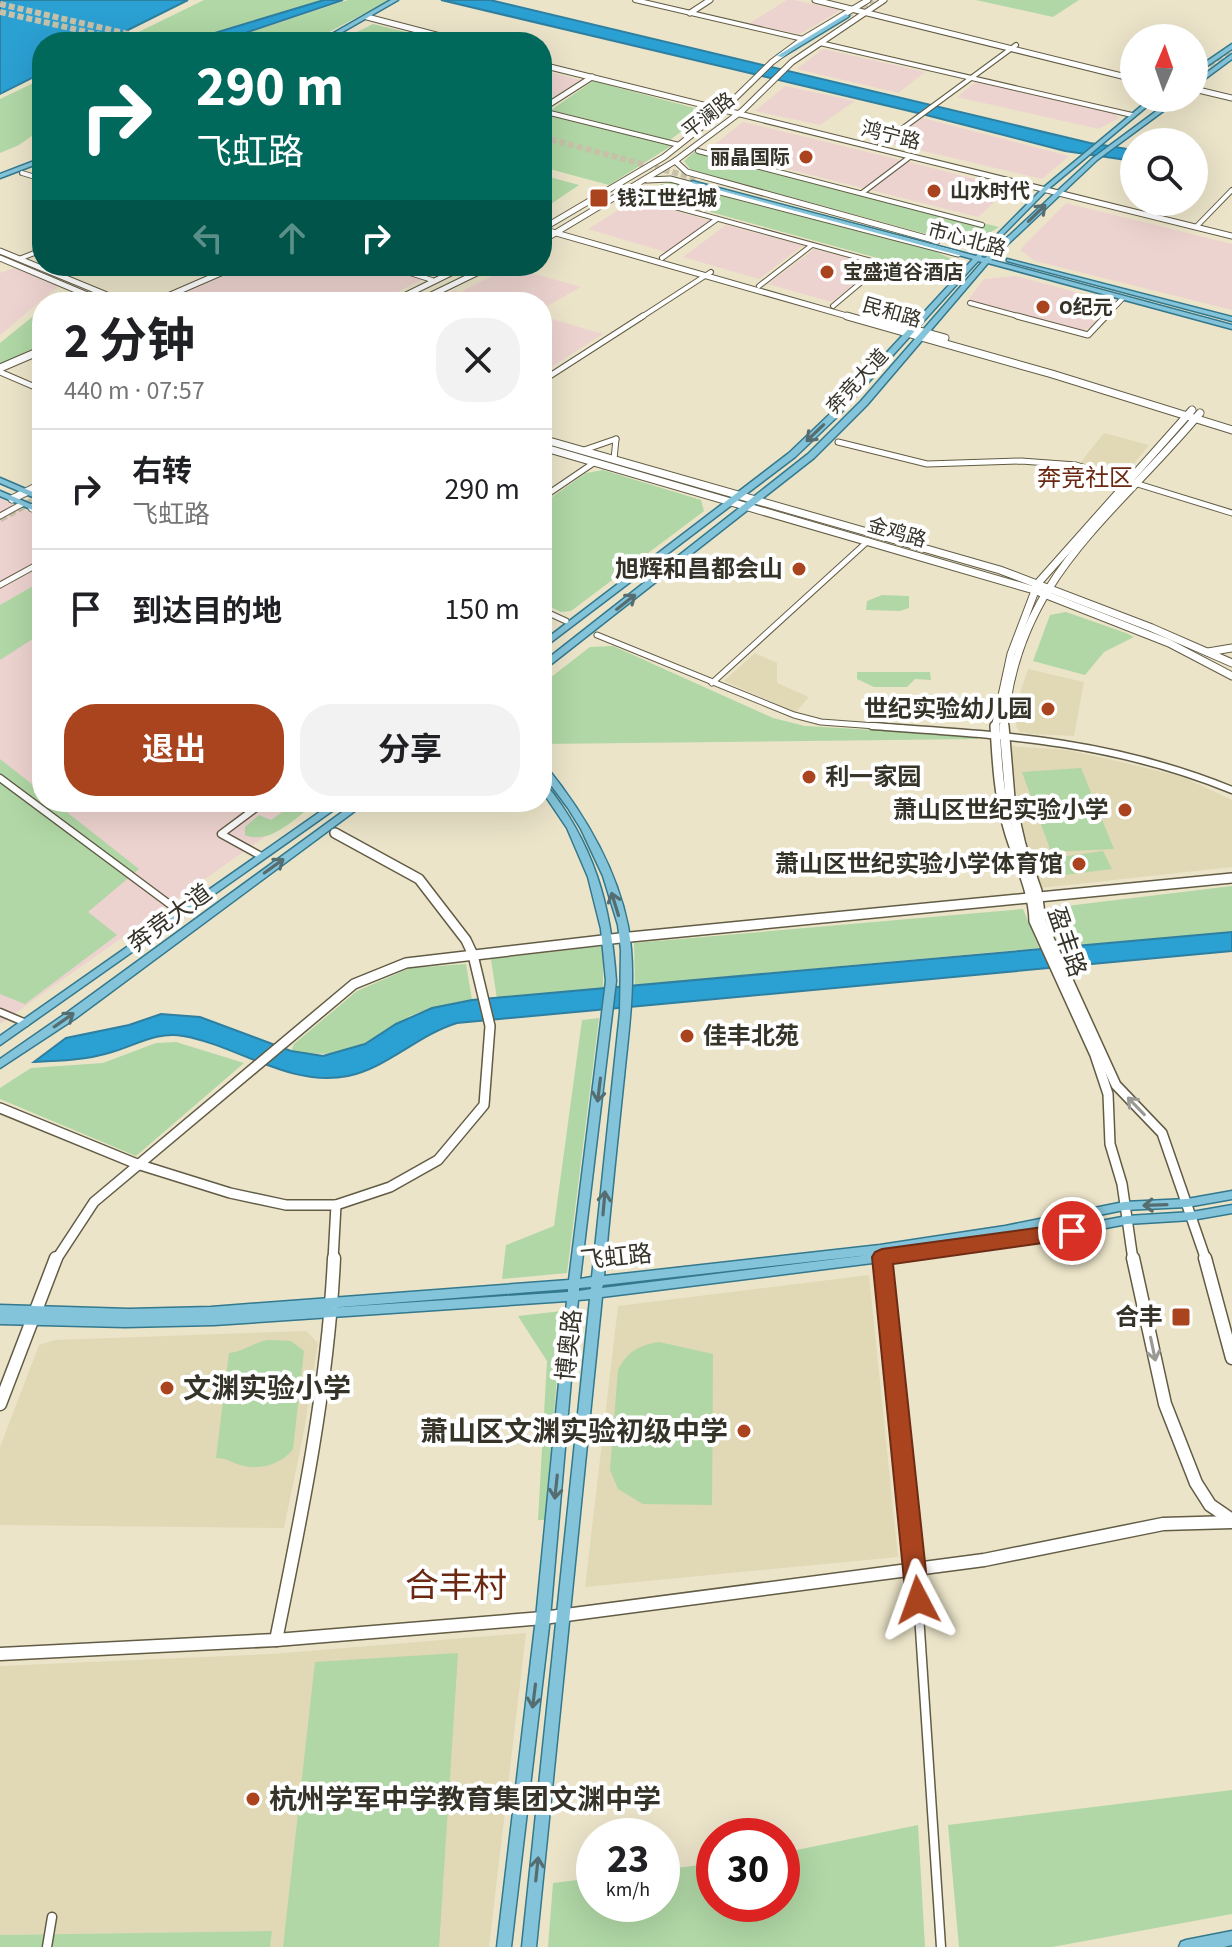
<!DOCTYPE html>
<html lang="zh">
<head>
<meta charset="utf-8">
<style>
  :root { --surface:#fff; --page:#f2f2f2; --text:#202124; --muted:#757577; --line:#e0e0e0; --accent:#aa441f }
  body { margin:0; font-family:"Source Sans 3","Noto Sans SC",sans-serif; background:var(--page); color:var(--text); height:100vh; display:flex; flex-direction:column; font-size:30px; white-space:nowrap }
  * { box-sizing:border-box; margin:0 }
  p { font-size:26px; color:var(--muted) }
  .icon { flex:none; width:44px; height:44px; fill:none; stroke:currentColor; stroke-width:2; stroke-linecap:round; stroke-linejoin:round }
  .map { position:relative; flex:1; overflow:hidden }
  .panel { position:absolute; left:32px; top:292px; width:520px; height:520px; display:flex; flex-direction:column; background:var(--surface); border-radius:32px; box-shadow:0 8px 32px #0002 }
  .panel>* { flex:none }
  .guide { position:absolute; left:32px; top:32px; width:520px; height:244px; border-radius:32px; box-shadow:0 8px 32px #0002; background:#00695c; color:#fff; overflow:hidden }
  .needle { width:52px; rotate:2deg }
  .tools { position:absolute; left:1120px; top:24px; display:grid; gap:16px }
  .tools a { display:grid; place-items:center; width:88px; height:88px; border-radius:50%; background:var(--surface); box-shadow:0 8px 32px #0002; font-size:40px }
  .speed { position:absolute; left:576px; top:1818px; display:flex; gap:16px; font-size:40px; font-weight:700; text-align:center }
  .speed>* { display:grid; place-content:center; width:104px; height:104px; border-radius:50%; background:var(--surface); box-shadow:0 8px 32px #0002; line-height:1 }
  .speed small { font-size:20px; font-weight:400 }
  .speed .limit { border:12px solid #d22; background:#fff; color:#111 }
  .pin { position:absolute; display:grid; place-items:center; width:68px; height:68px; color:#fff; margin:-34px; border:4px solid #fff; border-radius:50%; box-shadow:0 2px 8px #0007 }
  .me { position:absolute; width:88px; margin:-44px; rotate:356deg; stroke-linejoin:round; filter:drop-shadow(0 0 6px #0008) }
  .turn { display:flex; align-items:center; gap:28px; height:168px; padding:0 32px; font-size:36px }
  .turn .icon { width:104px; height:104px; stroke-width:2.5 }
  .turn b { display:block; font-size:56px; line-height:68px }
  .lanes { display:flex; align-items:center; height:76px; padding:0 32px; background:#0003; justify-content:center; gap:40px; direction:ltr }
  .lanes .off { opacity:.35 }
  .round { display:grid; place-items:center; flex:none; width:84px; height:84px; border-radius:32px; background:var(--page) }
  .overview { display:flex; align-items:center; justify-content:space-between; height:136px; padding:0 32px }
  h1 { font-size:48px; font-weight:700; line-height:60px }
  .button { display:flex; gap:16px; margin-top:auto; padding:16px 32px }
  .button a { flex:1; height:92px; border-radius:32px; background:var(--accent); color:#fff; font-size:32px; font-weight:700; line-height:92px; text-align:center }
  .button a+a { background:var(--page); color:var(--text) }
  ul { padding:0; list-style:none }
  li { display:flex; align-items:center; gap:24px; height:120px; padding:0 32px; border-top:2px solid var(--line) }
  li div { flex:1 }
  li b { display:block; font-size:30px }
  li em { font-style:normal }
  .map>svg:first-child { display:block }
</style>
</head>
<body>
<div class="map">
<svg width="1232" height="1947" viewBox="0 0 1232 1947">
  <rect width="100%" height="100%" fill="#ebe4c9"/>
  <g fill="#edd3cf">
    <polygon points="787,0 794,0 841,10 800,34 748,24"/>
    <polygon points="823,49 925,72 898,93 797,69"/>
    <polygon points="542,70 581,80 542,107"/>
    <polygon points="976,82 1114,113 1119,118 1099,129 957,97"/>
    <polygon points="785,86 855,101 820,125 755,111"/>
    <polygon points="919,117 1069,156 1042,179 889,143"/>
    <polygon points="743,122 905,161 1010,188 978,217 709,149"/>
    <polygon points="635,200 715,222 672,254 588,229"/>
    <polygon points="1066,203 1232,244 1232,310 1035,261 1020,250"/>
    <polygon points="726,225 804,245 759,279 683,257"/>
    <polygon points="814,249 878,265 832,302 768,284"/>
    <polygon points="248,266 450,266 377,302 163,302"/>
    <polygon points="510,267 581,287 542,309 542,302 433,302 454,290 481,298 462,291"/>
    <polygon points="14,268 60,285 0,335 0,273"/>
    <polygon points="1016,276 1116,303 1092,327 1081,331 968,300 984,279"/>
    <polygon points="542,316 603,334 542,373"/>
    <polygon points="0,498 42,518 42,802 314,802 0,1024"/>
  </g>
  <g fill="#e1d8b6">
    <polygon points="1104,433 1149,445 1126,473 1118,475 1080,463"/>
    <polygon points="755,653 777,663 777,683 809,697 796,712 724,681"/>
    <polygon points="1028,669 1084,682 1074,736 1031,734 1020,732 1016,726 1020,693"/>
    <polygon points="1010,746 1067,750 1117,761 1183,777 1232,800 1232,867 1041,888 1020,820"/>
    <polygon points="869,1275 898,1557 585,1587 618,1306"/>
    <polygon points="306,1331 318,1343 304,1431 284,1528 0,1525 0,1447 39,1345 55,1340"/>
    <polygon points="526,1633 489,1947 270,1947 272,1931 0,1935 0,1666 272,1654"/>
  </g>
  <g fill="#b0d7a5">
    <polygon points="204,0 329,0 198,42 118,42"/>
    <polygon points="348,0 390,0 310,42 218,42 252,38 251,32"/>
    <polygon points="976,0 1079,0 1053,17"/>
    <polygon points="373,24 447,42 337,42"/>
    <polygon points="42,79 42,129 19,145 0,153 0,99"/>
    <polygon points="593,81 702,110 704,114 670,140 551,110"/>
    <polygon points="542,113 671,146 609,185 542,167"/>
    <polygon points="694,152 999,227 976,241 941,238 691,170 684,161"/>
    <polygon points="542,175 579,185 542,210"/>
    <polygon points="672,183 934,251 952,259 955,264 943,276 645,194 661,184"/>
    <polygon points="42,309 42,346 0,364 0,343"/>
    <polygon points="603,470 701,500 704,511 571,611 561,612 542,603 542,504 586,473"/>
    <polygon points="42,581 42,633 0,660 0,605"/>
    <polygon points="882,595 909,596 909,608 900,611 866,610 867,601"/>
    <polygon points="1066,612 1126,633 1134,637 1104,652 1085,675 1033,661 1050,615"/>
    <polygon points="613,646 773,718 805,726 977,736 978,739 542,744 542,684 590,647"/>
    <polygon points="857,672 930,672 931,680 915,679 907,687 874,687 857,679"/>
    <polygon points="0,759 42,792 42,802 54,802 139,869 88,912 117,935 25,1004 0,994"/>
    <polygon points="1081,768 1114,849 1051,852 1022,772"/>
    <path d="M297,802H317C297,816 271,846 245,835V827L259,815L271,820Z"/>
    <polygon points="1103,851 1112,869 1056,876 1046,859"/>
    <polygon points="1232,886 1232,932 1068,946 1050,908"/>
    <polygon points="1023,909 1039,948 635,985 634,943"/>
    <polygon points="603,946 603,988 497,999 491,959"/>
    <path d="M466,964L472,1000C452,1003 431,1007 412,1015C400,1021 391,1029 381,1036C352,1054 324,1057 291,1051L294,1044L357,991L410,968Z"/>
    <polygon points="599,1018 567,1273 502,1279 506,1245 554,1226 582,1020"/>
    <polygon points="176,1042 244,1063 136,1156 0,1099 0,1088 31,1068 103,1063 156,1043"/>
    <polygon points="562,1311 546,1520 538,1520 547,1361 518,1316"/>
    <path d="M268,1340L291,1341L304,1351L293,1449C282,1464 259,1471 240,1465C230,1462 228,1458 216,1458L229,1353C243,1352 254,1342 268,1340Z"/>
    <path d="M659,1342L713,1354L712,1505L643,1504L618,1489L610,1470L618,1370C627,1352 639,1345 659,1342Z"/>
    <polygon points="458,1653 439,1947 283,1947 315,1662"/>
    <polygon points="1232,1790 1232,1914 1052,1947 959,1947 948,1825"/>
    <polygon points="918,1825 925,1947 548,1947 553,1883 594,1878 594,1904 662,1904 662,1870 714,1863 714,1904 782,1904 782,1853"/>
    <polygon points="272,1931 270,1947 0,1947 0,1935"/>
  </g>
  <g fill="#2ba0d3" stroke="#2e7fa0" stroke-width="2">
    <polygon points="0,0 188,0 104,42 42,42 42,73 0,94"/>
    <polygon points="324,0 343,0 248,32 252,36 249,39 185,42"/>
    <polygon points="441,0 490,0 1090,143 1134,150 1134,161 1065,151 922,114"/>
    <path d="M1232,932V951L457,1023C418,1035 387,1068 348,1076C290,1088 237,1045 183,1036C158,1031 136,1045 112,1052C87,1060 60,1061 34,1062L66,1038L129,1025L161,1014L200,1017L291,1051L323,1056L365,1044L396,1024L432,1008L472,1000Z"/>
  </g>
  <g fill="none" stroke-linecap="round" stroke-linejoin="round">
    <polyline stroke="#c7c1a9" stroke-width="7" stroke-dasharray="7 3" stroke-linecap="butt" points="0,519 42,496"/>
    <g stroke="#c7c1a9" stroke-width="6" stroke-dasharray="6 3" stroke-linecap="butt">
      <polyline points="0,4 163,42"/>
      <polyline points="0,12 131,42"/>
      <polyline points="846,16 873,0"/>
      <polyline points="1194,75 1232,49"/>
      <polyline points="542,137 698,179"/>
    </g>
    <g stroke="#625c45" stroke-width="6">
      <g id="street-far3">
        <polyline points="635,0 803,39"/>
        <polyline points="820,43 1132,115"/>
        <polyline points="542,111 679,145"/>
        <polyline points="880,145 1016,45"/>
        <polyline points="698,151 982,225"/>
        <polyline points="22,173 42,179"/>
        <polyline points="624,193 944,281"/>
        <polyline points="862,193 911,156"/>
        <polyline points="1196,227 1232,190"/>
        <polyline points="662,258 717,219"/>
        <polyline points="19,259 42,250"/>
        <polyline points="388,266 432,280"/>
        <polyline points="759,286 812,245"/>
        <polyline points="970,303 1025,318"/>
        <polyline points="833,306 883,264"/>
        <polyline points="640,318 711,272"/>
        <polyline points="1104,318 1123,298"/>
      </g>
    </g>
    <g stroke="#625c45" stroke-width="7">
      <g id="street-far2">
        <polyline points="1017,316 1088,335 1106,316"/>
        <polyline points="0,372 42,390"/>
        <polyline points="542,381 643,316"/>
        <polyline points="838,442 927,464 1021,461 1076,465 1232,513"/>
        <polyline points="584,450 616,439"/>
        <polyline points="614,459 616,439"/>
        <polyline points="542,498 595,462"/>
        <polyline points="0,516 22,504"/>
        <polyline points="0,585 42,562"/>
        <polyline points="542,610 566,621"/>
        <polyline points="597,635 794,715 821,722 903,728"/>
        <polyline points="712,683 868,541"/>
      </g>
    </g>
    <g stroke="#625c45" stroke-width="9">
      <g id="street-far1">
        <path d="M872,726C1002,735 1109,740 1232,790"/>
        <polyline points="0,778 180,912"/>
        <polyline points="261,856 221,834 264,802"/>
        <polyline points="0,1012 26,1023"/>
      </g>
    </g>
    <g stroke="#625c45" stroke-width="11">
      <g id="street">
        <polyline points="882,1258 916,1569 941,1947"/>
        <polyline points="47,1947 52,1917"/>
      </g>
    </g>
    <g stroke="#625c45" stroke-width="7">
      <g id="secondary-far3">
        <polyline points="815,0 1134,79"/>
        <polyline points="690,13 710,0"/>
        <polyline points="367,17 463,42"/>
        <polyline points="542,65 1232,236"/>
        <polyline points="1194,89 1232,98"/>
        <polyline points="542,109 592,77"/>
        <polyline points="675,161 687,172 937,241"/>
        <polyline points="647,180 670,179 958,254"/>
        <polyline points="542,229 854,318"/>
        <polyline points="542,229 664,157 723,110 772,62 803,39 868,0"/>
        <polyline points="542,241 675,161 742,111 792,62 884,0"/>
        <polyline points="0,251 124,302"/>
        <polyline points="0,258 104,302"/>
        <polyline points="154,302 237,266"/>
        <polyline points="392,302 465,266"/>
        <polyline points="417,302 491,266"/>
        <polyline points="863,315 873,318"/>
      </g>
    </g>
    <g stroke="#625c45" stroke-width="9">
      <g id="secondary-far2">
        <polyline points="847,316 1052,374 1232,430"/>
        <polyline points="866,316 945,338"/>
        <polyline points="0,368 42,350"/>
        <polyline points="542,439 1000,570 1152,628 1232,663"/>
        <polyline points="542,447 1034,590 1169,643 1232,676"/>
        <polyline points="12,499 42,484"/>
        <polyline points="32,508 42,502"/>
        <polyline points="1208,652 1232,648"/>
        <polyline points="995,728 1011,654 1038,583 1192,410"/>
        <path d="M1004,728C1014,580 1112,518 1200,413"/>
      </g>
    </g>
    <g stroke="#625c45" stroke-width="12">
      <g id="secondary-far1">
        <path d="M995,726C997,761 999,798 1009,831C1018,862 1033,888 1034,921L1095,1055L1108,1094L1110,1144L1122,1184L1133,1260"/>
        <polyline points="1004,726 1010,798 1021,845 1037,891 1041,921 1116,1085 1162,1133 1206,1260"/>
        <polyline points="0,1108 137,1164 230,1193 286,1205 336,1205 390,1187 438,1160 484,1105 490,1026 473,955 466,940 419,879 335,833"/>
        <polyline points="56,1260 94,1202 354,984 406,963 620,938 1232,878"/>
        <polyline points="333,1260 336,1205"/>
      </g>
    </g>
    <g stroke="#625c45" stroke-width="15">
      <g id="secondary">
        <polyline points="1133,1258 1165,1404 1196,1483 1210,1505 1232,1520"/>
        <polyline points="1205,1258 1232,1358"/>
        <polyline points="0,1404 56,1258"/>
        <path d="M276,1640C302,1513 328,1387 334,1258"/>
        <polyline points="0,1654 276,1640 543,1618 984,1560 1163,1524 1232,1522"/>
      </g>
    </g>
    <g stroke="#33788c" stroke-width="3">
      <g id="primary">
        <polygon points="391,0 398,0 325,42 318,42"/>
        <polygon points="846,14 849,16 848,17 782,57 777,56"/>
        <polygon points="1232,44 1232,49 1194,75 1194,70"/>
        <polygon points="1232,54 1232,59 1194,87 1194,82"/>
        <polygon points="1151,98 1157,98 1047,190 981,257 985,258 1093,158 1174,98 1181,98 1097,160 991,260 1232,325 1232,329 988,263 867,405 814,458 545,669 542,670 542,663 808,454 861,401 982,262 978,261 837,417 795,457 542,649 542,642 789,453 831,413 973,259 692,183 692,181 976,256 1043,188"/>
        <polygon points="42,158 42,162 0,178 0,174"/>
        <polygon points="1007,259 1232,317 1232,321 1007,261"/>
        <polygon points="0,478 42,496 42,501 0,483"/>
        <polygon points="0,491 42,509 42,514 0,496"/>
        <path d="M542,764L545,765C583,812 616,866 628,926C637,975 629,1027 624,1077C617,1143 610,1210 604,1276L880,1245L1005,1226L1124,1202L1187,1199L1232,1191V1199L1187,1207L1124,1210L1005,1234L883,1253L1016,1237L1127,1216L1192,1212L1232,1205V1213L1192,1220L1127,1224L1016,1245L602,1297L536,1947H522L590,1299L578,1300L550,1618L511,1947H497L536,1618L567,1301L214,1325L125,1327L0,1324V1305L129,1309L211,1307L569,1280L606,981L601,929L588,877L567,828L542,791V782L545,783C594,844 611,904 616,981L580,1279L592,1277L620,1012L621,950L618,925L603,876L581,829L568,808L542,773ZM869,1255L602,1288L603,1285ZM591,1287V1289L579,1291V1288ZM568,1289V1292L328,1308Z"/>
        <polygon points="334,802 345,802 0,1045 0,1036"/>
        <polygon points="356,802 367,802 76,1018 0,1068 0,1059 68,1012"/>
        <polygon points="1232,1931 1232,1945 1224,1947 1179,1947 1181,1942 1186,1940"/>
      </g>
    </g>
    <use href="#street-far3" stroke="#fff" stroke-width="4"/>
    <use href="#street-far2" stroke="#fff" stroke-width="5"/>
    <use href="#street-far1" stroke="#fff" stroke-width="6"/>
    <use href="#street" stroke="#fff" stroke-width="8"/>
    <use href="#secondary-far3" stroke="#fff" stroke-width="5"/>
    <use href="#secondary-far2" stroke="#fff" stroke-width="7"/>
    <use href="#secondary-far1" stroke="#fff" stroke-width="9"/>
    <use href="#secondary" stroke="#fff" stroke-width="12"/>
    <use href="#primary" fill="#84c4da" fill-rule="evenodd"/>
  </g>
  <defs><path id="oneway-shaft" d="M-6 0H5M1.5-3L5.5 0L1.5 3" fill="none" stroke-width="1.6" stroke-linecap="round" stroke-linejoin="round" transform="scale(2)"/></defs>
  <g stroke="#556d70">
    <use href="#oneway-shaft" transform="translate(1037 213) rotate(-44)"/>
    <use href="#oneway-shaft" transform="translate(815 433) rotate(136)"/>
    <use href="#oneway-shaft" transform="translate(626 602) rotate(-38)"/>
    <use href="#oneway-shaft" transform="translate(274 866) rotate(-36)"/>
    <use href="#oneway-shaft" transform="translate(615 904) rotate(-107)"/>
    <use href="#oneway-shaft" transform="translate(64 1020) rotate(-35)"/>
    <use href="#oneway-shaft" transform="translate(599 1090) rotate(97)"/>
    <use href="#oneway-shaft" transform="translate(604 1203) rotate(-85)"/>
    <use href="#oneway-shaft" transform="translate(1155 1205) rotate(178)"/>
    <use href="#oneway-shaft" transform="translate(556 1487) rotate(96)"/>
    <use href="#oneway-shaft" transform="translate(534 1696) rotate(97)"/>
    <use href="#oneway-shaft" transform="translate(537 1869) rotate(-84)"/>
  </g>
  <g stroke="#9a9994">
    <use href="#oneway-shaft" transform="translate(1136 1106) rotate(-134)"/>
    <use href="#oneway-shaft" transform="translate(1153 1349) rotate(78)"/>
  </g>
  <polygon fill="#aa441f" stroke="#6e2c14" stroke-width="2" points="1072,1223 1079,1225 1082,1231 1079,1236 1072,1239 893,1264 929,1600 926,1608 918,1611 909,1608 906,1600 872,1257 875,1252 882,1249"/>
  <g fill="#aa441f" stroke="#fff" stroke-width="3">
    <circle cx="806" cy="157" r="8"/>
    <circle cx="934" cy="191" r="8"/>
    <rect x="589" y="188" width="20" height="20" rx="4"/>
    <circle cx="827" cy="272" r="8"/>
    <circle cx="1043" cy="307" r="8"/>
    <circle cx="799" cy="569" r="8"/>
    <circle cx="1048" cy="709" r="8"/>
    <circle cx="809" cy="777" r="8"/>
    <circle cx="1125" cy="810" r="8"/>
    <circle cx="1079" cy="864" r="8"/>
    <circle cx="687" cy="1036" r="8"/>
    <rect x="1171" y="1307" width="20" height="20" rx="4"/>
    <circle cx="167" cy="1388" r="8"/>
    <circle cx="744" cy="1431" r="8"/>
    <circle cx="253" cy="1799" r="8"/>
  </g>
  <g text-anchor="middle" stroke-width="8" stroke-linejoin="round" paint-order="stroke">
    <g font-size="20" fill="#363329" stroke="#fff">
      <text transform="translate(708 115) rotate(-38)" y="7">平澜路</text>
      <text transform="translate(891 135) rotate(14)" y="7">鸿宁路</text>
      <text transform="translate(967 239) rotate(15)" y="7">市心北路</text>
      <text transform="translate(892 312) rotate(16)" y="7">民和路</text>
      <text transform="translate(857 381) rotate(-47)" y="7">奔竞大道</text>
      <text transform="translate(897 532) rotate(16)" y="7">金鸡路</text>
    </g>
    <g font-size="20" font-weight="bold" fill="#363329" stroke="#fff" text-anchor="start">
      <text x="790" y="164" text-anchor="end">丽晶国际</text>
      <text x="950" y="198">山水时代</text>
      <text x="617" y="205">钱江世纪城</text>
      <text x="843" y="279">宝盛道谷酒店</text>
      <text x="1059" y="314">O纪元</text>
    </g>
    <g font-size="24" fill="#6b2912" stroke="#fff">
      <text x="1085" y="486">奔竞社区</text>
    </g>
    <g font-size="24" font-weight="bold" fill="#363329" stroke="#fff" text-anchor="end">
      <text x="783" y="577">旭辉和昌都会山</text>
      <text x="1032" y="717">世纪实验幼儿园</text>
      <text x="825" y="785" text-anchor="start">利一家园</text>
      <text x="1109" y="818">萧山区世纪实验小学</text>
      <text x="1063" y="872">萧山区世纪实验小学体育馆</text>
      <text x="703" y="1044" text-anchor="start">佳丰北苑</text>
      <text x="1163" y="1325">合丰</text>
    </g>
    <g font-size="24" fill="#363329" stroke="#fff">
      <text transform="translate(170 918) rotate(-36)" y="8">奔竞大道</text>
      <text transform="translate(1067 942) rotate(71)" y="8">盈丰路</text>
      <text transform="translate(616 1257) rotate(-6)" y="8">飞虹路</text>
      <text transform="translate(569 1345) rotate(-84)" y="8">博奥路</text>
    </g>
    <g font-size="28" font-weight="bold" fill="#363329" stroke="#fff" text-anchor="start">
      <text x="183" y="1398">文渊实验小学</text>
      <text x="728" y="1441" text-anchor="end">萧山区文渊实验初级中学</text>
      <text x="269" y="1809">杭州学军中学教育集团文渊中学</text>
    </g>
    <g font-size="34" fill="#6b2912" stroke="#fff">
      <text x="456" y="1597">合丰村</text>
    </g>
  </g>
</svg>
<div class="tools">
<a><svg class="needle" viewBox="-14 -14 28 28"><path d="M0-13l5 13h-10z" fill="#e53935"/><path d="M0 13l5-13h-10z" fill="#757577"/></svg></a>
<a><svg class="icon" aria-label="search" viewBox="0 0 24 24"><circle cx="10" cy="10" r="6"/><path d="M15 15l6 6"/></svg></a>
</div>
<div class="speed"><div>23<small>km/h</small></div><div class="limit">30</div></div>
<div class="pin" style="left:1072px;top:1231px;background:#d93025"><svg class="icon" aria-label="arrive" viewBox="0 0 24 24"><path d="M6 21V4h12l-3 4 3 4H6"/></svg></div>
<svg class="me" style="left:918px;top:1600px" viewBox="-20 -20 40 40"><path d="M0-17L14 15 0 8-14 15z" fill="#aa441f" stroke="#fff" stroke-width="4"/></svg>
<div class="guide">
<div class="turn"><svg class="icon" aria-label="right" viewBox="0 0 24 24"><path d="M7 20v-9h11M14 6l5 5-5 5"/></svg><div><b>290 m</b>飞虹路</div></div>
<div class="lanes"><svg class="icon off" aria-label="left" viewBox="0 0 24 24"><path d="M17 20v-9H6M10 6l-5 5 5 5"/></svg><svg class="icon off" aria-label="ahead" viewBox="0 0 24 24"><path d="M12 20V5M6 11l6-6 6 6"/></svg><svg class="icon" aria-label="right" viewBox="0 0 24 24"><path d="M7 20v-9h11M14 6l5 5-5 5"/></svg></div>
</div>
<section class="panel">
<div class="overview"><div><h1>2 分钟</h1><p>440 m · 07:57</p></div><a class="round"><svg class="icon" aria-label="close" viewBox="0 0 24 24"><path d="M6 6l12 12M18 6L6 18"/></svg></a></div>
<ul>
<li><svg class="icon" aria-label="right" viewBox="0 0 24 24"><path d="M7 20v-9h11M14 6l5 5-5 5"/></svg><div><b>右转</b><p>飞虹路</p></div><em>290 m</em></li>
<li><svg class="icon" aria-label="arrive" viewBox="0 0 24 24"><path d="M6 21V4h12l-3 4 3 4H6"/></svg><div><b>到达目的地</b></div><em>150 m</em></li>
</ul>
<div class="button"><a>退出</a><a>分享</a></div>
</section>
</div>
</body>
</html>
